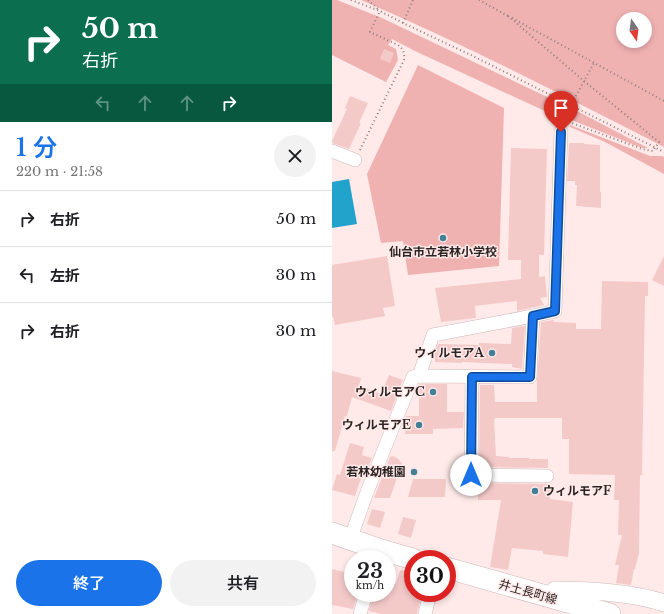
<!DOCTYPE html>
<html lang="ja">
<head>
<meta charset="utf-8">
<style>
  :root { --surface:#fff; --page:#f2f2f2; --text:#202124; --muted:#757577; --line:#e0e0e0; --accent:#1a73e8 }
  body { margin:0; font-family:"Libre Baskerville","Noto Sans JP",serif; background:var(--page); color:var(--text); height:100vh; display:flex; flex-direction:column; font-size:15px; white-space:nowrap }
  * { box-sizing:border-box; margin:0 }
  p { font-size:13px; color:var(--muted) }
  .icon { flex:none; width:22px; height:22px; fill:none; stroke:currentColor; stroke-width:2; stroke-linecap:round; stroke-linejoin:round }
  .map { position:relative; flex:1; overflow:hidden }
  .drawer { display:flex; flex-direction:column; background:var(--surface); width:332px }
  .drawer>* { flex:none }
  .banner { background:#0b6e4f; color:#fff; overflow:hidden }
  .needle { width:26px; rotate:166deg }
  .controls { position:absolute; left:284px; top:12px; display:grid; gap:8px }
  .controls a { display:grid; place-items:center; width:36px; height:36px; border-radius:50%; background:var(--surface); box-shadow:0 2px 6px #0003; font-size:20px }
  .speed { position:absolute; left:12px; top:550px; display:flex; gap:8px; font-size:20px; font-weight:700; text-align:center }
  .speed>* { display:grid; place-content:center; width:52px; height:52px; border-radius:50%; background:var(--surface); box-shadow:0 2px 6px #0003; line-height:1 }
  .speed small { font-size:10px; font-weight:400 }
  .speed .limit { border:6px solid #d22; background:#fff; color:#111 }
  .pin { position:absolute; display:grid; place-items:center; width:34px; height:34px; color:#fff; margin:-41px -17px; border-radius:50% 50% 50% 0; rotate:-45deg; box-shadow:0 0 4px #0007 }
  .pin .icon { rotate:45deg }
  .me { position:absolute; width:44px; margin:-22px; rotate:0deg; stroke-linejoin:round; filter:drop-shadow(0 0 3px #0008) }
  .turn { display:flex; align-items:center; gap:14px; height:84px; padding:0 16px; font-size:18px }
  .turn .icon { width:52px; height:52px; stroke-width:2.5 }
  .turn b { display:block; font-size:28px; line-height:34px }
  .lanes { display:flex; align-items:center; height:38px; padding:0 16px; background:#0003; justify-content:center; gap:20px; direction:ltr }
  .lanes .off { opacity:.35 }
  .round { display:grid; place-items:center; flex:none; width:42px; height:42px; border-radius:21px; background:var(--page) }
  .head { display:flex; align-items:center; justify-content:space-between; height:68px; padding:0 16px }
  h1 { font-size:24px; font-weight:600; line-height:30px; color:var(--accent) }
  .primary-button { display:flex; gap:8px; margin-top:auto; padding:8px 16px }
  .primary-button a { flex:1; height:46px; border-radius:24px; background:var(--accent); color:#fff; font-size:16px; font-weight:600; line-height:46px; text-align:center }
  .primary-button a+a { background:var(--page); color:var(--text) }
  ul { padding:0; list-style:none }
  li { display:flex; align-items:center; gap:12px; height:56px; padding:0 16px; border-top:1px solid var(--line) }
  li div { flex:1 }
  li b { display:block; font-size:15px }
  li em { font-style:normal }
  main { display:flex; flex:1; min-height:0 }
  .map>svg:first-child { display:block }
</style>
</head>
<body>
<main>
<section class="drawer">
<div class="banner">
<div class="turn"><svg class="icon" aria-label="right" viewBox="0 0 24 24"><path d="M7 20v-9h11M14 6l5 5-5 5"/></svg><div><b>50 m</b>右折</div></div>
<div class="lanes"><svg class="icon off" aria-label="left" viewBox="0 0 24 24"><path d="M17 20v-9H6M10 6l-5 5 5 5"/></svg><svg class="icon off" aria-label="ahead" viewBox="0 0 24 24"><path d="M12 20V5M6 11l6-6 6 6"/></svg><svg class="icon off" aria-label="ahead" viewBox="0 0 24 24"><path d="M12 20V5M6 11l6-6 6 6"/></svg><svg class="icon" aria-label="right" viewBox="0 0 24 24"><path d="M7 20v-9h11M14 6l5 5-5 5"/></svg></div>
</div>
<div class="head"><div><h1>1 分</h1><p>220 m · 21:58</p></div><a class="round"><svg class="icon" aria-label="close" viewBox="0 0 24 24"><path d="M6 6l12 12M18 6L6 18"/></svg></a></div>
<ul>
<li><svg class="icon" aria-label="right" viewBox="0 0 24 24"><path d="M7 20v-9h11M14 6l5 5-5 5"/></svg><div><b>右折</b></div><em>50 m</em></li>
<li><svg class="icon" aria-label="left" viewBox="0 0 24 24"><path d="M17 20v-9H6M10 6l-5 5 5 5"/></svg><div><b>左折</b></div><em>30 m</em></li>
<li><svg class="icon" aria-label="right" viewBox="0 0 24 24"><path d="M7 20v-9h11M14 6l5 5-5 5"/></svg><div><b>右折</b></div><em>30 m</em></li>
</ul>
<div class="primary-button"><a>終了</a><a>共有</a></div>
</section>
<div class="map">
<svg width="332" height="614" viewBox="0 0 332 614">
  <rect width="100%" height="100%" fill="#ffeae9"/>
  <g fill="#f0b1b1" fill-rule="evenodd">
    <polygon points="0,0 5,0 50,18 234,106 228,118 83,51 60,39 56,45 64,49 66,60 54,82 0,55"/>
    <path d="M29,0H332V147C232,96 132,44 29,0ZM291,19H313V41H291Z"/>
    <polygon points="86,65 172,108 167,266 76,275 71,241 49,243 35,174"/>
    <polygon points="243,110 316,148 310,148 237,119"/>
    <polygon points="238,125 318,156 330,156 332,157 332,174 273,142 238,127"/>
  </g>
  <polygon fill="#22a3cc" points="17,179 25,224 0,228 0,182"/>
  <g fill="#f4cac9">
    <polygon points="52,49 62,53 58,63 48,59"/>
    <polygon points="18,96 36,103 27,123 29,123 17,149 0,143 0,141 15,109 13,108"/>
    <polygon points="237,143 252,143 252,144 268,145 268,192 269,192 269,208 244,206 245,185 243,185 243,181 235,181"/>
    <polygon points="179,148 215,149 212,255 207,255 207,277 213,276 215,297 208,298 212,305 185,311 185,301 143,306 144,318 109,322 103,288 189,279 189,260 176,260"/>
    <polygon points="55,256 63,306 51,308 53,316 3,325 1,316 0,317 0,265"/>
    <polygon points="332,256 332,286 320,280"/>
    <polygon points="270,281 316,282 316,296 313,296 310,475 308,475 307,553 303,569 302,569 299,585 284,583 287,565 283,565 290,535 286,535 287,500 282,500 283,475 237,474 237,439 230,439 230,418 163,418 163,419 162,419 164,456 177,457 177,458 197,458 197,459 216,459 216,468 147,467 148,385 162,385 163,402 205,402 205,380 209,322 222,320 222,322 244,323 244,329 269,329"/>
    <polygon points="193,326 190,369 180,367 180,364 130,362 130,363 103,362 103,353 106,344 147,345 147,343 179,344 180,328"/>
    <polygon points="0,371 29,378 27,386 49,394 57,375 71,380 59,411 20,397 15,416 13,416 3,451 0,451"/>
    <polygon points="87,384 115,384 115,412 132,412 131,428 101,429 101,434 73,434 74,416 87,416"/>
    <polygon points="18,443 32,447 30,455 40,458 35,470 34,463 23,496 0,490 5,474 8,475"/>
    <polygon points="61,456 65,458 70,463 58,498 42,498 58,457"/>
    <polygon points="81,479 114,479 113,497 76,497"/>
    <polygon points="146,483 219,484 218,499 241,502 236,557 211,554 211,551 180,548 176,570 158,567 169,500 146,500"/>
    <polygon points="40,509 53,512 48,528 35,524"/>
    <polygon points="71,517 84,520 79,538 66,534"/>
    <polygon points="0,569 21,574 21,593 26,593 21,609 0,605"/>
    <polygon points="68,570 81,573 81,593 90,593 85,614 49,614 37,611 42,593 55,593 55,582 64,584"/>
  </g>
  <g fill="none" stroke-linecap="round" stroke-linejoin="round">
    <g stroke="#ccb8b8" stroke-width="14">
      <g id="minor">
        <polyline points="0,151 23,160"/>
        <polyline points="87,376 101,335 201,316 223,311 229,132"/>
        <polyline points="140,377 139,475 215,476"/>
        <polyline points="18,540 35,492 81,377 87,376 198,377 201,316"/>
        <polyline points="28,614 34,593"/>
        <polyline points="93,614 98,593"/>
      </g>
    </g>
    <g stroke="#ccb8b8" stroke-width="18">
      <path id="tertiary" d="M219,598L223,590C259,590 298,592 332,603"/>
    </g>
    <g stroke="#ccb8b8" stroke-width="22">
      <g id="primary">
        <polyline points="0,533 46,549 81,559"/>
        <polyline points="115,568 278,614"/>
      </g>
    </g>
    <g stroke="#8c7e7e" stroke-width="2" stroke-dasharray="1 3" stroke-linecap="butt">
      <polyline points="19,0 48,11 71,23 143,57 332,152"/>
      <polyline points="36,0 47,10"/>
      <polyline points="147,0 176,16"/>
      <polyline points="176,16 252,81 327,142 321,151 310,149 237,122"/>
      <polyline points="180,18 332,101"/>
      <polyline points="71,23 81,0"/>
      <polyline points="232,121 232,117 239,105 262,63"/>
      <path d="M28,150L72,60C73,53 71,49 66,45L38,32L48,11"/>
    </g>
    <use href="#minor" stroke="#fff" stroke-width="13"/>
    <use href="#tertiary" stroke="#fff" stroke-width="17"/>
    <use href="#primary" stroke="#fff" stroke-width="21"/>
  </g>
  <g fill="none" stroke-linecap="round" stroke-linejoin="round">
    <g stroke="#114b97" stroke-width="10">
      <polyline id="route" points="139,475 140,377 198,377 201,316 223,311 229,132"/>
    </g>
    <use href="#route" stroke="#1a73e8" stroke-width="7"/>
  </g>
  <g fill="#437f96" stroke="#ffeae9" stroke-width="1.5">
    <circle cx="111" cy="238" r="4"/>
    <circle cx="160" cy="353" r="4"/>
    <circle cx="101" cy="392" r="4"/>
    <circle cx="87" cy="425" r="4"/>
    <circle cx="82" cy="472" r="4"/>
    <circle cx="203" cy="491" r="4"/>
  </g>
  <g text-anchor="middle" stroke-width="3" stroke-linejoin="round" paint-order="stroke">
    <g font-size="12" font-weight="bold" fill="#2c2424" stroke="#ffeae9" text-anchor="end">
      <text x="111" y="256" text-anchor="middle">仙台市立若林小学校</text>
      <text x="152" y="357">ウィルモアA</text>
      <text x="93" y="396">ウィルモアC</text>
      <text x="79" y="429">ウィルモアE</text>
      <text x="74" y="476">若林幼稚園</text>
      <text x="211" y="495" text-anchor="start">ウィルモアF</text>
    </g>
    <g font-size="12" fill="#2c2424" stroke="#ffeae9">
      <text transform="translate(196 592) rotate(16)" y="4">井土長町線</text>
    </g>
  </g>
</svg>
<div class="controls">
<a><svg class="needle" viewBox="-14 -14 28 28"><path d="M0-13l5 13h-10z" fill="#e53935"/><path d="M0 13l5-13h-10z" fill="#757577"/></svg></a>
</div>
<div class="speed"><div>23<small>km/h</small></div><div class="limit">30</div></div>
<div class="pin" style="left:229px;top:132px;background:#d93025"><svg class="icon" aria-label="arrive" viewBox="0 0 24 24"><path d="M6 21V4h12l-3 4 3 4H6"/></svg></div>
<svg class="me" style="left:139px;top:475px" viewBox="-20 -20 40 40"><circle r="19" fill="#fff"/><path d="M0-13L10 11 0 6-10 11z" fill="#1a73e8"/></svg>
</div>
</main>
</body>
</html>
